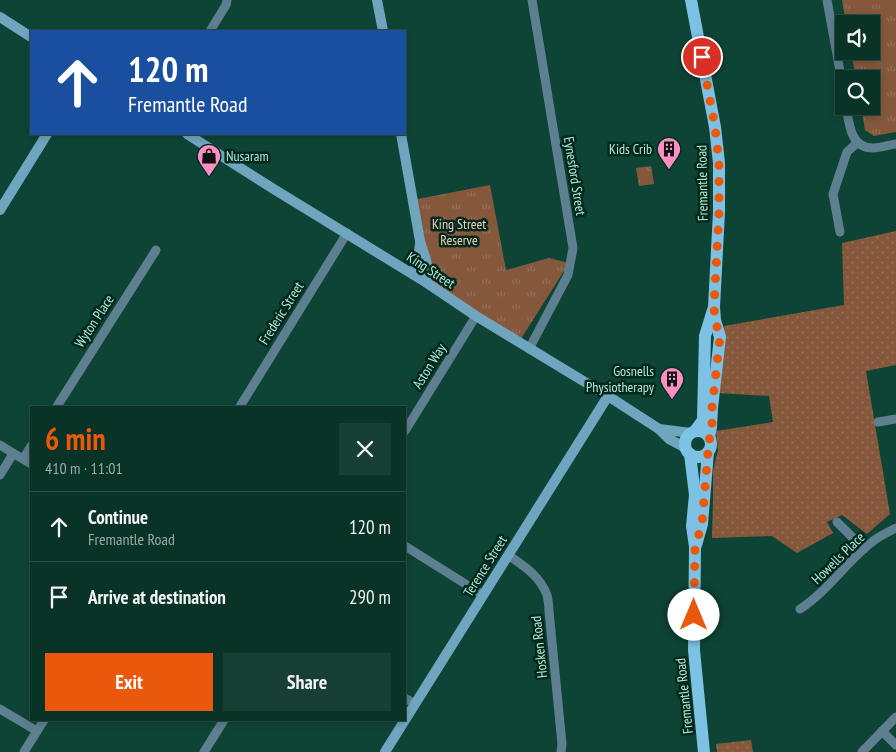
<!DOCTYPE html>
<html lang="en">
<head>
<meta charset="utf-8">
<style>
  :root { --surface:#0a3328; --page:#183f34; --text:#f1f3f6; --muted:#99aaa8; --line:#2a4e45; --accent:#ea580c }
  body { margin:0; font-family:"PT Sans Narrow",sans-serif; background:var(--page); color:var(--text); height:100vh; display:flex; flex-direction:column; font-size:19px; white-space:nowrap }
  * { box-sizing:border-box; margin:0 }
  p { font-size:16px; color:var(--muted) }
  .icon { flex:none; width:28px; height:28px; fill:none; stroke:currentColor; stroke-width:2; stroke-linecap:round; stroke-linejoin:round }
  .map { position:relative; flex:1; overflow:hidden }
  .side { position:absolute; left:30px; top:406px; width:376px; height:315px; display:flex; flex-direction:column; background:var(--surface); border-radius:0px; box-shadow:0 2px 8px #0003,0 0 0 1px var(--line) }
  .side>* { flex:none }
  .banner { position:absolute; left:30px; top:30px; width:376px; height:105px; border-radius:0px; box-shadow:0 2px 8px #0003,0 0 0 1px var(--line); background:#1a4fa0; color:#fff; overflow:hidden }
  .controls { position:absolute; left:835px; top:15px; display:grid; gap:10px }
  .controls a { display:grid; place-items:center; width:45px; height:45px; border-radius:0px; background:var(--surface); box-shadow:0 2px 8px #0003,0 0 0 1px var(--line); font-size:25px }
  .pin { position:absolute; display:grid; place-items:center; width:42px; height:42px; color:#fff; margin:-21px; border:2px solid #fff; border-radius:50%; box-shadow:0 1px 5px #0007 }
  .me { position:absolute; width:55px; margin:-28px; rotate:0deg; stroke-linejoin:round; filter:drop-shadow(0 0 4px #0008) }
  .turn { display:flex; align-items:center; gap:18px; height:105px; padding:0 15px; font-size:22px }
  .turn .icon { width:65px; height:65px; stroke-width:2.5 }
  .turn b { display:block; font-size:35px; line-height:42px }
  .round { display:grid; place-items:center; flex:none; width:52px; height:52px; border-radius:0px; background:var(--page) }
  .overview { display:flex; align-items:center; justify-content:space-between; height:85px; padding:0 15px }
  h1 { font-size:30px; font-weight:600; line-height:38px; color:var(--accent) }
  .primary-button { display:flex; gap:10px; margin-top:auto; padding:10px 15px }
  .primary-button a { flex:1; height:58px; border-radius:0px; background:var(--accent); color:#fff; font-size:20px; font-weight:600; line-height:58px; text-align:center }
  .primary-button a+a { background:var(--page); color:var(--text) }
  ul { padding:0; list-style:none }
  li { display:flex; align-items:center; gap:15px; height:70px; padding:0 15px; border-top:1px solid var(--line) }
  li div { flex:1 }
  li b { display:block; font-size:19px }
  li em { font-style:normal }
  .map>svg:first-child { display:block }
</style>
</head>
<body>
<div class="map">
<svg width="896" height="752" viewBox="0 0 896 752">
  <defs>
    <pattern id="grass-dots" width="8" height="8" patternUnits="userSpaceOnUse" patternTransform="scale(1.25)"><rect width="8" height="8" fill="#85583c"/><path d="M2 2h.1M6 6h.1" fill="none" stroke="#947057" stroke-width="1.8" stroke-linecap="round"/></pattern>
    <pattern id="park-tufts" width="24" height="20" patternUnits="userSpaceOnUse" patternTransform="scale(1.25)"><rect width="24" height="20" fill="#85583c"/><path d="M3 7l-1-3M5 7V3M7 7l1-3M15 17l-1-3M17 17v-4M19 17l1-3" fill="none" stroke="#947057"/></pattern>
  </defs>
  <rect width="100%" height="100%" fill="#0e4436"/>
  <g fill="url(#grass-dots)">
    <polygon points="896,231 896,365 866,371 890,514 867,534 842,515 827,522 833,533 797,553 772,536 712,538 713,500 713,471 718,450 716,431 773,422 769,396 718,393 724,326 844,305 842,243"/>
    <polygon points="751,740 753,752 717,752 716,744"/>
  </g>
  <g fill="url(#park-tufts)">
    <polygon points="842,0 896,0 896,132 874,136 865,130 861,106 871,106 871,79 856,79 851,51 871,51 871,24 846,24"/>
    <polygon points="651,166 654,184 639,186 636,168"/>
    <polygon points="490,185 506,270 549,258 569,263 519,342 427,283 413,200"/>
  </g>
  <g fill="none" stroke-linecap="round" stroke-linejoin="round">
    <g stroke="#5e7f90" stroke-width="9">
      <polyline points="827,0 844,93"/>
      <polyline points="210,31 226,5 227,0"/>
      <path d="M846,106C849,123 850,148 873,148C880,148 889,145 896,144"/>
      <polyline points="840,232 833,194 847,152 857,143"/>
      <polyline points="529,349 568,275 573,248 532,0"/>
      <polyline points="56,408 156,250"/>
      <polyline points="239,408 347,233"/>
      <polyline points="878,422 896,419"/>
      <polyline points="405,431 476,316"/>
      <polyline points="0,445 31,464"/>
      <polyline points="23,459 31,446"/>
      <polyline points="0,475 13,454"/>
      <polyline points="837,522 864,549"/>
      <polyline points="405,546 483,595"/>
      <path d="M508,555C524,566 540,576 547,595C548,600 549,606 549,611L562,744L561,752"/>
      <path d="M800,609C828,591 846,562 872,542C879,536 888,532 896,528"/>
      <polyline points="405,698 415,704"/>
      <polyline points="0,709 37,731"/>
      <polyline points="882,731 896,745"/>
      <polyline points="24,752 44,720"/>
      <polyline points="204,752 224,720"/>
      <polyline points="862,752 896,717"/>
    </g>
    <g stroke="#70a5c0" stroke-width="10">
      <polyline points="377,0 383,31"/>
      <polyline points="0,17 31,37"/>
      <polyline points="187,134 272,188 427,283 476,316 608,396 659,429 669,439 686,448"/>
      <polyline points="401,134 420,241 426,260 428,271 427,283"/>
      <polyline points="0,210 47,134"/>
      <polyline points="413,274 418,259 420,244"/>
      <polyline points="659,429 691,433"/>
      <polyline points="385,752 608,396"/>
    </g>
    <g stroke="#7dc2e5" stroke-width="12">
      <polyline points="691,0 715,127 719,163 719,212 714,307 715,320 720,337 712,408 711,427 709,437"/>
      <polyline points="695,431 703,420 705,336 713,310"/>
      <circle cx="698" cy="444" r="13"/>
      <polyline points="690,454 695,495 692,526 695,547 694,650 704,752"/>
      <polyline points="696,545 702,524 708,452"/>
    </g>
  </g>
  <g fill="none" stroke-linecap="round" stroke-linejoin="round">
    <polyline stroke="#ea580c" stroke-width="9" stroke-dasharray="0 16.2" points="694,615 695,547 702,524 708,452 711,444 709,437 712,427 712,408 720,337 715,320 714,307 719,212 719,163 715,127 702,57"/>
  </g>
  <defs>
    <g id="building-pin" transform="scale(1.25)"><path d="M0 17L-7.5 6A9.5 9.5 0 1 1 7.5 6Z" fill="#fc8fc2" stroke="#00291e"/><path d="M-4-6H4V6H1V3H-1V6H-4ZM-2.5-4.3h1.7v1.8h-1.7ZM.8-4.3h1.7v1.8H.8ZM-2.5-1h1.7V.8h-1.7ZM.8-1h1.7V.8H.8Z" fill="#111"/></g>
    <g id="shop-pin" transform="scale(1.25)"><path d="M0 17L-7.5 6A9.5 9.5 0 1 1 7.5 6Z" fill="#fc8fc2" stroke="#00291e"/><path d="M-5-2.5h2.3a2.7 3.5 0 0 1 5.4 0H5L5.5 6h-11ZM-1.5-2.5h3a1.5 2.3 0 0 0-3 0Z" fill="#111"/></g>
  </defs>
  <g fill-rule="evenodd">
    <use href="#building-pin" x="669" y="149"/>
    <use href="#shop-pin" x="209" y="156"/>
    <use href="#building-pin" x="672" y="379"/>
  </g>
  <g text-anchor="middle" stroke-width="5" stroke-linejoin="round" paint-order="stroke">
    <g font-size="14" fill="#b9e5d5" stroke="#00291e" text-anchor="end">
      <text x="652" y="154">Kids Crib</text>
      <text x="226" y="161" text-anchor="start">Nusaram</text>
      <text x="654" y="376">Gosnells<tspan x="654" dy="16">Physiotherapy</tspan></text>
    </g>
    <g font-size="14" fill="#b9e5d5" stroke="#00291e">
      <text transform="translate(575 176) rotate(81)" y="5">Eynesford Street</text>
      <text transform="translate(702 183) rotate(-91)" y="5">Fremantle Road</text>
      <text transform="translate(431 270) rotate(33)" y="5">King Street</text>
      <text transform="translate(281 313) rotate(-58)" y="5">Frederic Street</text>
      <text transform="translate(94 321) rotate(-57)" y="5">Wyton Place</text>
      <text transform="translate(429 366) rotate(-58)" y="5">Aston Way</text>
      <text transform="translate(838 558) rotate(-44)" y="5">Howells Place</text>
      <text transform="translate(485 566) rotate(-58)" y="5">Terence Street</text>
      <text transform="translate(539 647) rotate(-96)" y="5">Hosken Road</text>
      <text transform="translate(684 696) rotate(-96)" y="5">Fremantle Road</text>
    </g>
    <g font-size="14" fill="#f5cfb9" stroke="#00291e">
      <text x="459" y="229">King Street<tspan x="459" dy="16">Reserve</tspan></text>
    </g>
  </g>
</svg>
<div class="controls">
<a><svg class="icon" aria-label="sound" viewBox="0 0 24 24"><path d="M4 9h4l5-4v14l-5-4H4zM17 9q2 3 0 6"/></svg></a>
<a><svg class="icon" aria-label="search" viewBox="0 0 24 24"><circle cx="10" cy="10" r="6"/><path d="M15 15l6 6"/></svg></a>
</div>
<div class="pin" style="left:702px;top:57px;background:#d93025"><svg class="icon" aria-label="arrive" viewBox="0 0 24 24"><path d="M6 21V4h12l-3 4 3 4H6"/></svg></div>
<svg class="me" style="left:694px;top:615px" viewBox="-20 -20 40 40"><circle r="19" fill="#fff"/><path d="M0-13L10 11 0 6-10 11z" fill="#ea580c"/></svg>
<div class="banner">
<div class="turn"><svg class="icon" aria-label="ahead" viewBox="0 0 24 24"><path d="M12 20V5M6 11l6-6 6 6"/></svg><div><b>120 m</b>Fremantle Road</div></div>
</div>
<section class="side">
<div class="overview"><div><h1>6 min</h1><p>410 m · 11:01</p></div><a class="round"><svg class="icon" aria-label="close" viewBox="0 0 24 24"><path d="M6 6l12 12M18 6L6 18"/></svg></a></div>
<ul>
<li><svg class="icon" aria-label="ahead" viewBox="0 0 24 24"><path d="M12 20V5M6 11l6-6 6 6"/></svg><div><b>Continue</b><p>Fremantle Road</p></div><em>120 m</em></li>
<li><svg class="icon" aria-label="arrive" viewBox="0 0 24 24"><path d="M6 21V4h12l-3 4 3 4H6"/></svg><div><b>Arrive at destination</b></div><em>290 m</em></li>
</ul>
<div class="primary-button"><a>Exit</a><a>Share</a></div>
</section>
</div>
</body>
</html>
